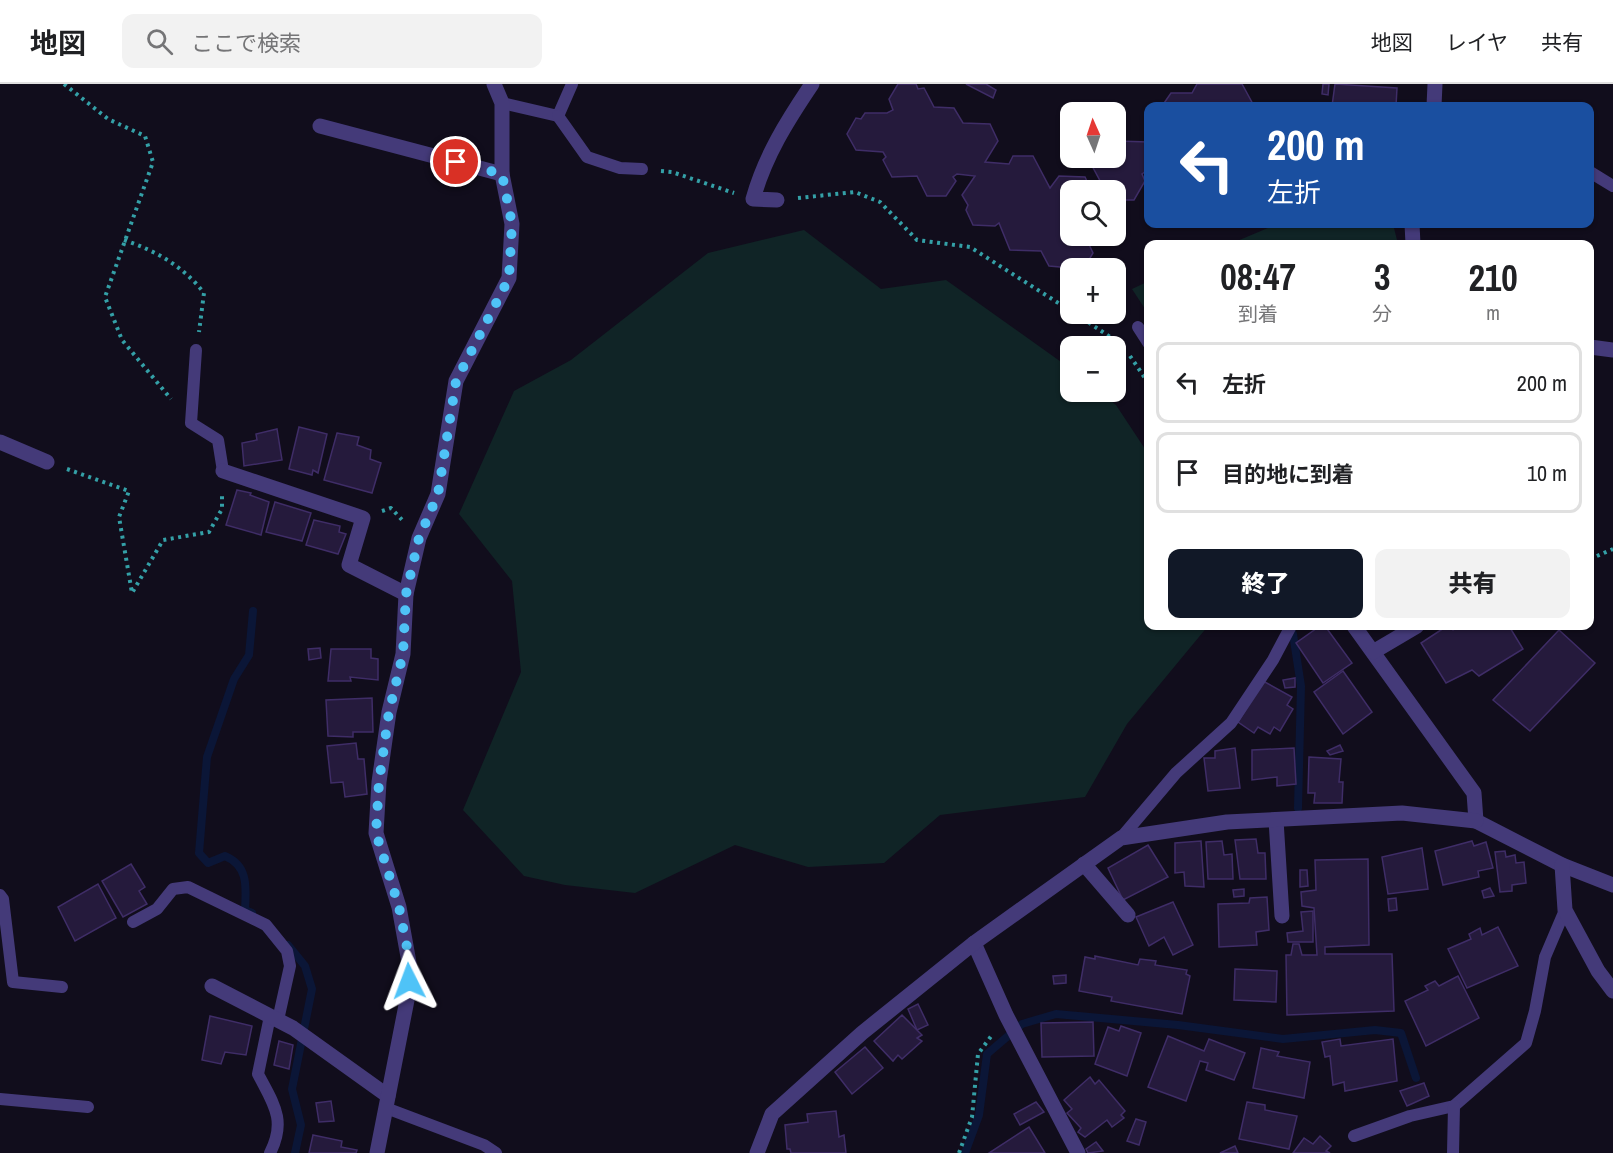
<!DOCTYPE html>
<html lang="ja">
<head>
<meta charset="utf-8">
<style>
  :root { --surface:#fff; --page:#f2f2f2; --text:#202124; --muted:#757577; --line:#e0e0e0; --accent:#111827 }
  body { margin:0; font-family:"Archivo Narrow","Noto Sans JP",sans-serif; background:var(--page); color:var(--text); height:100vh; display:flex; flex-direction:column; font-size:22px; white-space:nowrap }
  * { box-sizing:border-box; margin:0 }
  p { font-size:20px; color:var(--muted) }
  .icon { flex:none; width:33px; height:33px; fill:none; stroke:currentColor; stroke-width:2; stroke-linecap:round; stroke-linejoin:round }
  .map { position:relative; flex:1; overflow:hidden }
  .sheet { position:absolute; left:1144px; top:156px; width:450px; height:390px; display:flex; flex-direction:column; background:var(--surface); border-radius:12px; box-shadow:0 2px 4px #0004 }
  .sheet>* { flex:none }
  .top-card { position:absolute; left:1144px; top:18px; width:450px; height:126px; border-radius:12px; box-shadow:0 2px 4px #0004; background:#1a4fa0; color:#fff; overflow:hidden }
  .needle { width:39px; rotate:357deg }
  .fabs { position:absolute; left:1060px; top:18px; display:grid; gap:12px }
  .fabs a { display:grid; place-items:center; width:66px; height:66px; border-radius:12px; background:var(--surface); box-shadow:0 2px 4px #0004; font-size:30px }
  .pin { position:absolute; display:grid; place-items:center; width:51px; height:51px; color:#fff; margin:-26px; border:3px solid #fff; border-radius:50%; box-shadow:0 2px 6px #0007 }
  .me { position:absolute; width:66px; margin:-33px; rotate:357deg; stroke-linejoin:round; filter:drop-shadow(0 0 4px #0008) }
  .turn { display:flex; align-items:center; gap:21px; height:126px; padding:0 24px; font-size:27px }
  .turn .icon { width:78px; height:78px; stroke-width:2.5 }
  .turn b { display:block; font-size:42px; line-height:51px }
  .eta { display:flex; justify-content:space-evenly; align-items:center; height:102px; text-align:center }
  .eta b { font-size:36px; font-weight:800; line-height:42px }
  .button { display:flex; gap:12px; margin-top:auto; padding:12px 24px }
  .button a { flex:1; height:69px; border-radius:12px; background:var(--accent); color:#fff; font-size:24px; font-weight:800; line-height:69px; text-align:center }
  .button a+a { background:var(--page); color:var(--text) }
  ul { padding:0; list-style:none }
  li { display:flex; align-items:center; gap:18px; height:81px; margin:0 12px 9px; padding:0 12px; border:3px solid var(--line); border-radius:12px }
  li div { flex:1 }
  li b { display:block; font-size:22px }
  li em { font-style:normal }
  header { display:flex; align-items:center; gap:36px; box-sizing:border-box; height:84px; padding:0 30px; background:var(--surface); border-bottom:2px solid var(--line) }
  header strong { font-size:28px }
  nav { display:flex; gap:33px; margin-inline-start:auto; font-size:21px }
  .search { width:420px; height:54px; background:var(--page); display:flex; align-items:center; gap:15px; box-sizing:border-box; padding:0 21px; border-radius:12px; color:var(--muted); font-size:22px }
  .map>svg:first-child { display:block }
</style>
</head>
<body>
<header>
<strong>地図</strong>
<div class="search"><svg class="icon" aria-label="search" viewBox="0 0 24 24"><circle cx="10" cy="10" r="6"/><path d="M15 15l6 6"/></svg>ここで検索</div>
<nav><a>地図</a><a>レイヤ</a><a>共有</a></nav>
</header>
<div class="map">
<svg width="1613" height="1069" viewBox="0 0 1613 1069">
  <rect width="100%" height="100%" fill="#110d1c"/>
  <g fill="#102426">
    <polygon points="1277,140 1393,140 1398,160 1315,160 1312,156 1303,160 1230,160"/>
    <polygon points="804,146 881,205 946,196 1071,285 1071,308 1099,308 1116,321 1149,371 1149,542 1208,542 1127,640 1085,713 940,731 884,779 808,783 735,761 635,809 565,801 524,792 463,726 521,588 512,497 459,430 514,307 571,276 708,169"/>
    <polygon points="1149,197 1149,231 1132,205"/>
  </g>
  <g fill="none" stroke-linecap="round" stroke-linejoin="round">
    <g stroke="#0b1637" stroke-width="8">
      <polyline points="1293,550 1301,602 1298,724"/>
      <path d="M252,829L245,826C246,804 249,782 225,772L208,779L199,769L207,673L234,595L249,571L253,527"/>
      <polyline points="288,861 305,882 312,905 292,1005 301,1041 295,1069"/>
      <polyline points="965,1069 979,1031 987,970 1022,940 1056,930 1178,941 1283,955 1375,946 1401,949 1416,994"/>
    </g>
  </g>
  <g fill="#251a3c" stroke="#3f2d67" stroke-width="1.5">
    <polygon points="898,0 916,0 918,5 924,4 934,23 954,24 963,39 990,40 998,57 985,78 1009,80 1013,72 1033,72 1050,104 1059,92 1085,93 1091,106 1071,106 1071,152 1085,152 1093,169 1084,184 1064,188 1060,183 1049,182 1041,167 1010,166 999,139 995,142 973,141 966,126 968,121 962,111 975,92 957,90 953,93 956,97 946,112 927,112 917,92 892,93 883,76 886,73 883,68 856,66 847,50 856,34 861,35 865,29 887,29 893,26 889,15"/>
    <polygon points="966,0 986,0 996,6 993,14"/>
    <polygon points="1197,0 1242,0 1254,22 1162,22 1171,9 1192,9"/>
    <polygon points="1323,0 1329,0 1328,11 1322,10"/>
    <polygon points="1335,0 1397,4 1396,22 1332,22"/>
    <polygon points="1116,57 1149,58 1149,85 1142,90 1145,97 1134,116 1116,116 1116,106 1105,106 1090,78 1093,74 1116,74"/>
    <polygon points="299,343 327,350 318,389 313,386 312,391 289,385"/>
    <polygon points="277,345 282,376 244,382 242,359 257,356 256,350"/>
    <polygon points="337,349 359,353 357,361 371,366 370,375 381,379 372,409 324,396"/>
    <polygon points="237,406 251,409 250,411 269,418 261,451 226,441"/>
    <polygon points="275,418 311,429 302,457 266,448"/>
    <polygon points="314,436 340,442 339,448 346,450 338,470 306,461"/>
    <polygon points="1320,542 1325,542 1352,579 1323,599 1296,559"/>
    <polygon points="1447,542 1453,546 1461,542 1509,542 1523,565 1479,592 1472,586 1446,599 1421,559"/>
    <polygon points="1559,546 1595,579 1530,647 1493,616"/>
    <polygon points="320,564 321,574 309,576 308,565"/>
    <polygon points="331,565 371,565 371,574 378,575 378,596 350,593 351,597 328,597"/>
    <polygon points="1343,587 1372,628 1343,650 1314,608"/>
    <polygon points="1295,594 1295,603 1285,604 1283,596"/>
    <polygon points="1263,597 1292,613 1287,621 1293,625 1280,647 1274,643 1270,650 1258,643 1254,649 1238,638"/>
    <polygon points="372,614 373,648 353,648 353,653 328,652 326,616"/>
    <polygon points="356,659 358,675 364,675 367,710 345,713 343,698 331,699 327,662"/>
    <polygon points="1340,661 1343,667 1330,671 1327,667"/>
    <polygon points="1235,664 1240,704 1208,707 1204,674 1215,674 1215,667"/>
    <polygon points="1294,664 1296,700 1277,702 1277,693 1252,696 1252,666"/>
    <polygon points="1309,673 1341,675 1339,698 1343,698 1342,719 1314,719 1315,709 1308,709"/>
    <polygon points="1256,755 1258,769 1265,769 1266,795 1240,795 1235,756"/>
    <polygon points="1201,757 1204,803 1185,802 1184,788 1175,789 1175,759"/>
    <polygon points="1222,757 1224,771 1232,770 1233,795 1208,795 1206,758"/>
    <polygon points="1472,757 1474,762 1486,758 1493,784 1478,787 1479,793 1443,801 1435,767"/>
    <polygon points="1148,761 1168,793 1123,816 1108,784"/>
    <polygon points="1422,764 1428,805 1388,810 1382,773"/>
    <polygon points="1505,767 1506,773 1515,771 1516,779 1524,778 1526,799 1512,801 1512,807 1500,808 1495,768"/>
    <polygon points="1368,775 1369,861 1325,863 1325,870 1392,870 1394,927 1287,931 1286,871 1291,871 1293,860 1299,860 1302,871 1317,871 1314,824 1302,822 1301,808 1316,806 1315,776"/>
    <polygon points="131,780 145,803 139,807 147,820 123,833 102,797"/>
    <polygon points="1300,786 1307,786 1308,802 1300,803"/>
    <polygon points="98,800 116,834 75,857 58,823"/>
    <polygon points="1490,804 1494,812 1484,814 1482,807"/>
    <polygon points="1244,805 1244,812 1234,813 1233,806"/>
    <polygon points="1267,813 1269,846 1256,848 1257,861 1219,863 1218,820 1249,819 1250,814"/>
    <polygon points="1396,814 1397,826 1389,827 1388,815"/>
    <polygon points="1173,818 1193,861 1173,871 1164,853 1149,862 1136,833"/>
    <polygon points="1313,827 1313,858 1288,858 1287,849 1303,847 1301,828"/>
    <polygon points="1498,843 1518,882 1467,904 1448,865 1471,855 1469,850 1480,844 1482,851"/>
    <polygon points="1095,872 1138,881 1140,875 1156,877 1155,881 1187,886 1186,890 1190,892 1182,930 1111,917 1112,913 1079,907 1085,873 1095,875"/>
    <polygon points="1235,885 1277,887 1276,918 1234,916"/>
    <polygon points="1066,891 1066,899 1054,900 1053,892"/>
    <polygon points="1458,892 1479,934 1426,962 1405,917 1428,906 1425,902 1435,897 1439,902"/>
    <polygon points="918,920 928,941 917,946 908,925"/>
    <polygon points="902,931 922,951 917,954 922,957 902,975 898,971 893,977 874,957"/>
    <polygon points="210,932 252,942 246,971 225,968 221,980 202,976"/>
    <polygon points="1093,938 1094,972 1042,973 1041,939"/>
    <polygon points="1121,942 1141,949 1127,992 1095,980 1108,943 1119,947"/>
    <polygon points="1168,952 1204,967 1209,955 1245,969 1234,996 1206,986 1208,979 1200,977 1186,1017 1148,1003"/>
    <polygon points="1340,955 1341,962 1393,955 1397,997 1345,1007 1344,998 1333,1001 1330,972 1325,973 1322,958"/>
    <polygon points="279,957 293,961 289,985 274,981"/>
    <polygon points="865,963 883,984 852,1010 835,988"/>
    <polygon points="1261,964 1279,968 1277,972 1310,978 1304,1014 1253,1004"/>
    <polygon points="1090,993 1095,1000 1099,996 1125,1027 1121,1031 1124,1034 1112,1043 1107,1036 1085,1053 1078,1048 1081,1044 1067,1029 1072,1025 1064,1016"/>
    <polygon points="1424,999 1429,1012 1407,1022 1400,1007"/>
    <polygon points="331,1017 334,1037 319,1038 316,1019"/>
    <polygon points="1036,1018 1044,1028 1020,1041 1014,1030"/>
    <polygon points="1247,1018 1265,1021 1265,1026 1297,1032 1289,1065 1239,1055"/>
    <polygon points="836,1027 839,1053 844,1051 846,1069 791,1069 790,1065 787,1065 785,1041 808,1038 807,1030"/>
    <polygon points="1136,1035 1146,1038 1139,1061 1127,1057"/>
    <polygon points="1029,1043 1045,1069 989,1069"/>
    <polygon points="313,1051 342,1057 341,1063 357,1066 356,1069 309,1069"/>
    <polygon points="1320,1052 1331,1062 1326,1067 1330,1069 1293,1069 1304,1054 1313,1060"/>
    <polygon points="1096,1058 1103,1067 1088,1069 1086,1065"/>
    <polygon points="1235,1062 1238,1069 1220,1069"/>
  </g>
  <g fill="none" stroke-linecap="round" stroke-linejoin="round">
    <g stroke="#34a0a7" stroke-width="4" stroke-dasharray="3 4.5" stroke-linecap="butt">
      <polyline points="64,0 108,35 145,52 153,78 105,213 122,256 171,315"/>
      <polyline points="661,87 672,88 734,109"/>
      <polyline points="798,114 855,108 880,118 917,156 970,163 1071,227"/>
      <path d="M124,156C156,167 183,182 204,209L199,248"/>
      <polyline points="1076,230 1122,261"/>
      <polyline points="1130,272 1149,300"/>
      <polyline points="67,385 129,407 119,433 132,509 163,456 209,448 222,425 222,409"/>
      <polyline points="382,427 391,424 404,438"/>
      <polyline points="1590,475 1613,465"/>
      <polyline points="959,1069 972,1033 978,970 992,951"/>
    </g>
    <g stroke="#443a79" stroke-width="12">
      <polyline points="502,19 558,32 572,0"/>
      <polyline points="558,32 587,73 620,84 642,85"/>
      <polyline points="1590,88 1613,102"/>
      <polyline points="1138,243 1149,260"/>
      <polyline points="196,266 191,339 218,356 223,387"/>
      <polyline points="1121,754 1176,689 1231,639 1273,576 1291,542"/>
      <polyline points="0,811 3,815 13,898 62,903"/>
      <polyline points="133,838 157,825 173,805 188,803 266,841 287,867 290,882 278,936"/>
      <path d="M270,932L258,990C273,1019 287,1036 270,1069"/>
      <polyline points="0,1015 88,1023"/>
      <polyline points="386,1024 484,1061 496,1069"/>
      <polyline points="1354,1052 1410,1032 1454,1022 1526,959 1535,927 1545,873 1565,826"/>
      <polyline points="1453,1069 1454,1022"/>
    </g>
    <g stroke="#443a79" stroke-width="15">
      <polyline points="1434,22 1435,0"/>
      <polyline points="320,42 502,90"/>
      <path d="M777,116L753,115C765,72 787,37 812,0"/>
      <polyline points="1412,140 1413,160"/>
      <polyline points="1590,263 1613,266"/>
      <polyline points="0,358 47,378"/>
      <polyline points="223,387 363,434 349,481 406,510"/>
      <polyline points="1354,542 1474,709 1476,737 1562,781 1613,801"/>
      <polyline points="1373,568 1417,542"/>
      <polyline points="1276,736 1282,832"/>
      <polyline points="1084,780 1128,831"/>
      <polyline points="1562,781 1565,826 1598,887 1613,907"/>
      <polyline points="974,859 1006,931 1078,1069"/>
      <polyline points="212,902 293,944 388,1012"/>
      <polyline points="377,1069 408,911 410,884 399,823 376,749 379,698 389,628 403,570 406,510 419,454 438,410 456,297 509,194 512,140 502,90 502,19 494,0"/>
      <polyline points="757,1069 772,1030 862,949 974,859 1121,754 1227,738 1402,729 1476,737"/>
    </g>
  </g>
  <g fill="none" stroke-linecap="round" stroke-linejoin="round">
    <polyline stroke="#4fc3f7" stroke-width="10" stroke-dasharray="0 18" points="409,897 411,884 399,823 376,749 379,698 389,628 403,570 406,510 419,454 438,410 456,297 509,194 512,140 502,90 456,78"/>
  </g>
</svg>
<div class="fabs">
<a><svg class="needle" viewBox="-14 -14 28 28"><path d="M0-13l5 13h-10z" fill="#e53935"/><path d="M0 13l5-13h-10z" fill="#757577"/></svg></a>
<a><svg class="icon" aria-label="search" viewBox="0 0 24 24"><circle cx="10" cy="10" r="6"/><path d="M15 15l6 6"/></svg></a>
<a>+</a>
<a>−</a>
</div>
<div class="pin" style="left:456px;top:78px;background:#d93025"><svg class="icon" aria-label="arrive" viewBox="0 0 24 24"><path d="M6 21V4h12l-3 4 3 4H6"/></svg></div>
<svg class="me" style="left:409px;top:897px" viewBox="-20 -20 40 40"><path d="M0-17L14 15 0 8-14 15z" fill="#4fc3f7" stroke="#fff" stroke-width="4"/></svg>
<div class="top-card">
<div class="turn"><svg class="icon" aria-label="left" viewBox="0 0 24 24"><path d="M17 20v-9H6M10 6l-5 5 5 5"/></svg><div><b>200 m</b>左折</div></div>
</div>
<section class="sheet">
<div class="eta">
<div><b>08:47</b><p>到着</p></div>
<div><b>3</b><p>分</p></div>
<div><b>210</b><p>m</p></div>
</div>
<ul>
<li><svg class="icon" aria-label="left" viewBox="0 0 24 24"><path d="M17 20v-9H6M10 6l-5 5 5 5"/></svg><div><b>左折</b></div><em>200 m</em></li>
<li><svg class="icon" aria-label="arrive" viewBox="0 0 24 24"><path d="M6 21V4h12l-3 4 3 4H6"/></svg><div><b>目的地に到着</b></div><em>10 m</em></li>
</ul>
<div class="button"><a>終了</a><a>共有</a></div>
</section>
</div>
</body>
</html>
